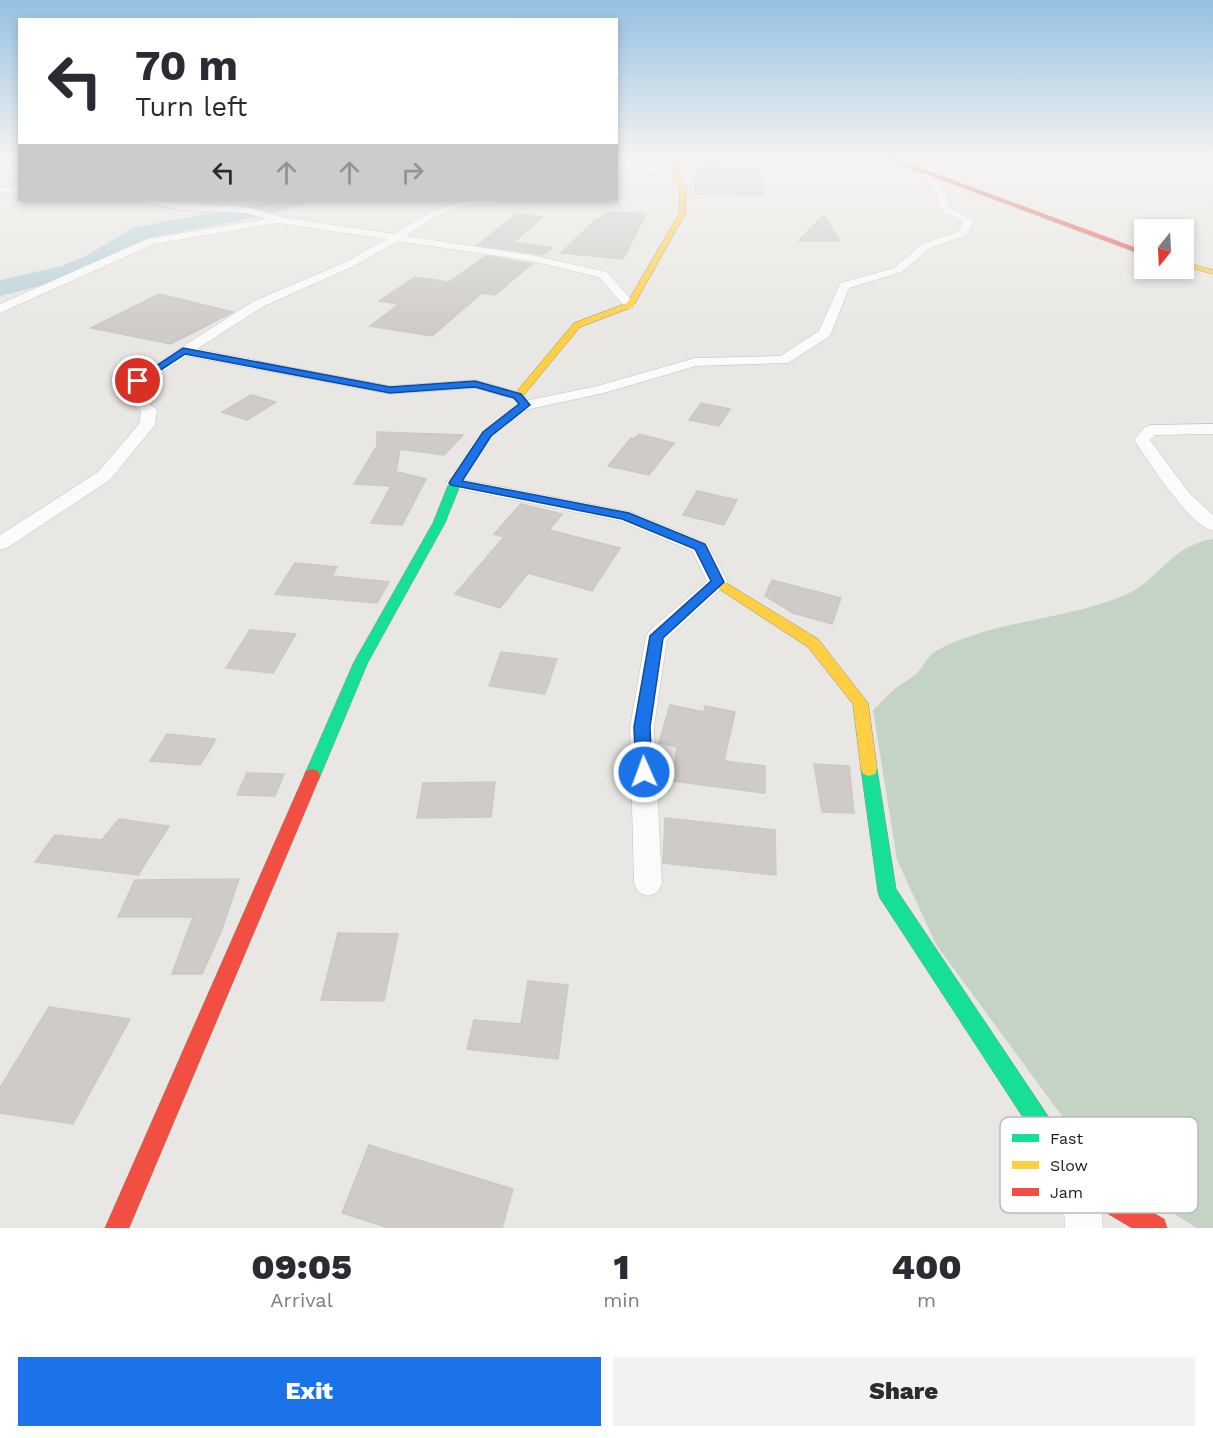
<!DOCTYPE html>
<html lang="en">
<head>
<meta charset="utf-8">
<style>
  :root { --surface:#fff; --page:#f2f2f3; --text:#2b2b33; --muted:#7c7c81; --accent:#1a73e8 }
  body { margin:0; font-family:"Work Sans",sans-serif; background:var(--page); color:var(--text); height:100vh; display:flex; flex-direction:column; font-size:22px; white-space:nowrap }
  * { box-sizing:border-box; margin:0 }
  p { font-size:20px; color:var(--muted) }
  .icon { flex:none; width:33px; height:33px; fill:none; stroke:currentColor; stroke-width:2; stroke-linecap:round; stroke-linejoin:round }
  .map { position:relative; height:1228px; overflow:hidden }
  .side { display:flex; flex-direction:column; background:var(--surface); flex:1 }
  .side>* { flex:none }
  .top-card { position:absolute; left:18px; top:18px; width:600px; height:183px; border-radius:0px; box-shadow:0 3px 9px #0003; background:#fff; color:var(--text); overflow:hidden }
  .needle { width:39px; rotate:198deg }
  .buttons { position:absolute; left:1134px; top:219px; display:grid; gap:12px }
  .buttons a { display:grid; place-items:center; width:60px; height:60px; border-radius:0px; background:var(--surface); box-shadow:0 3px 9px #0003; font-size:30px }
  .pin { position:absolute; display:grid; place-items:center; width:51px; height:51px; color:#fff; margin:-26px; border:3px solid #fff; border-radius:50%; box-shadow:0 2px 6px #0007 }
  .me { position:absolute; width:66px; margin:-33px; rotate:358deg; stroke-linejoin:round; filter:drop-shadow(0 0 4px #0008) }
  .turn { display:flex; align-items:center; gap:21px; height:126px; padding:0 18px; font-size:27px }
  .turn .icon { width:78px; height:78px; stroke-width:2.5 }
  .turn b { display:block; font-size:42px; line-height:51px }
  .lanes { display:flex; align-items:center; height:57px; padding:0 18px; background:#0003; justify-content:center; gap:30px; direction:ltr }
  .lanes .off { opacity:.35 }
  .eta { display:flex; justify-content:space-evenly; align-items:center; height:102px; text-align:center }
  .eta b { font-size:36px; font-weight:800; line-height:42px }
  .action { display:flex; gap:12px; margin-top:auto; padding:12px 18px }
  .action a { flex:1; height:69px; border-radius:0px; background:var(--accent); color:#fff; font-size:24px; font-weight:800; line-height:69px; text-align:center }
  .action a+a { background:var(--page); color:var(--text) }
  .map>svg:first-child { display:block }
</style>
</head>
<body>
<div class="map">
<svg width="1213" height="1228" viewBox="0 0 1213 1228">
  <rect width="100%" height="100%" fill="#e9e7e3"/>
  <path fill="#c4d3c4" d="M1213,539V1228H1197L1137,1191L1087,1150L937,946L897,860L873,710C881,703 888,694 896,688C902,683 909,680 915,675C923,668 927,656 936,651C992,620 1067,620 1125,595C1160,580 1170,546 1213,539Z"/>
  <g fill="none" stroke-linecap="round" stroke-linejoin="round">
    <polygon fill="#b9d2d9" fill-rule="evenodd" points="278,200 308,200 305,204 264,216 147,238 104,265 79,276 0,296 0,280 62,266 88,255 132,228"/>
  </g>
  <g fill="#cecbc8" stroke="#ccc9c5" stroke-width="1.5">
    <polygon points="700,165 759,168 764,195 695,194 695,178"/>
    <polygon points="606,212 646,214 623,259 561,253 596,219 600,219"/>
    <polygon points="516,214 543,217 514,242 553,248 543,255 478,245"/>
    <polygon points="823,215 840,241 799,241"/>
    <polygon points="485,256 532,264 495,295 482,293 432,336 370,326 399,304 379,301 415,277 449,282"/>
    <polygon points="159,294 233,312 171,344 91,328"/>
    <polygon points="251,395 276,402 247,420 222,412"/>
    <polygon points="701,403 730,409 719,426 689,420"/>
    <polygon points="377,432 463,435 444,455 400,449 395,479 399,472 426,479 402,525 371,523 391,486 354,484 377,446"/>
    <polygon points="639,434 674,443 649,475 608,466 631,438 634,439"/>
    <polygon points="697,491 737,500 724,525 683,515"/>
    <polygon points="521,504 562,514 549,530 620,548 592,591 528,573 500,608 455,594 504,537 494,534"/>
    <polygon points="295,563 337,567 332,576 389,582 377,603 275,594"/>
    <polygon points="772,580 841,598 832,624 793,613 765,596"/>
    <polygon points="250,630 296,634 273,673 226,668"/>
    <polygon points="501,652 557,659 545,694 489,686"/>
    <polygon points="670,705 704,712 705,706 735,712 724,761 765,766 765,793 673,781 677,747 659,743"/>
    <polygon points="167,734 216,739 200,765 150,761"/>
    <polygon points="814,764 849,766 854,813 822,812"/>
    <polygon points="247,773 284,774 275,796 237,795"/>
    <polygon points="495,782 491,817 417,818 423,783"/>
    <polygon points="665,818 775,830 776,875 663,863"/>
    <polygon points="119,819 169,826 138,875 35,862 55,835 102,840"/>
    <polygon points="239,879 221,932 202,974 172,974 193,917 118,917 135,880"/>
    <polygon points="338,933 398,934 384,1001 321,1000"/>
    <polygon points="528,981 568,985 558,1059 467,1049 474,1020 521,1024"/>
    <polygon points="49,1007 130,1019 73,1124 0,1113 0,1088"/>
    <polygon points="369,1145 513,1189 502,1228 389,1228 342,1213"/>
  </g>
  <g fill="none" stroke-linecap="round" stroke-linejoin="round">
    <g stroke="#c0bfbe" stroke-width="1">
      <g id="street">
        <polygon points="616,161 648,164 679,176 675,179 647,169 616,167"/>
        <polygon points="924,173 930,173 946,193 949,207 974,220 967,235 930,248 902,272 849,288 830,336 788,363 696,366 604,393 525,410 517,405 520,402 597,386 695,358 780,356 819,331 840,283 894,268 922,244 959,231 963,221 941,211 936,193 923,175"/>
        <polygon points="20,186 20,192 0,193 0,187"/>
        <path d="M136,200L247,207L281,217L395,234C436,206 451,200 501,200C495,206 480,202 470,204C446,209 426,222 406,236L531,255L607,272L636,305L630,309L626,308L599,277L531,261L398,241L354,266L262,307L197,349L390,386L475,380L523,393L525,396L523,399L518,400L475,388L390,394L187,356L133,391L157,410L155,425L110,480L7,548L0,550V535L98,472L139,424L141,411L118,394L116,391L118,388L254,301L346,262L386,239L278,223L154,244L0,313V304L147,239L267,219L246,213L180,210Z"/>
        <path d="M1213,424V434L1155,435L1150,440L1190,494L1213,515V531C1188,524 1149,462 1134,440L1145,427L1151,425Z"/>
        <polygon points="455,478 631,512 707,543 728,582 667,639 654,727 662,883 658,892 648,896 638,892 634,883 630,727 646,636 649,631 707,581 692,551 620,521 449,487 446,483 449,479"/>
        <polygon points="1081,1170 1094,1175 1099,1188 1103,1228 1065,1228 1063,1188 1068,1175"/>
      </g>
    </g>
    <g stroke="#8f907e" stroke-width="1">
      <g id="fast">
        <polygon points="475,450 480,453 461,483 445,523 368,662 318,781 312,783 306,781 304,776 354,662 433,523 449,483 471,451"/>
        <polygon points="869,762 875,764 877,769 896,889 1074,1155 1078,1163 1074,1171 1066,1175 1058,1171 880,898 878,892 861,769 863,764"/>
      </g>
    </g>
    <g stroke="#8f907e" stroke-width="1">
      <g id="slow">
        <polygon points="679,158 685,158 678,176 686,188 685,214 633,307 580,327 523,396 530,405 528,407 491,436 479,455 471,455 470,453 483,432 520,404 513,396 574,323 627,303 679,214 680,188 672,176"/>
        <polygon points="1184,262 1213,270 1213,274 1184,266"/>
        <polygon points="718,578 818,639 868,703 877,769 875,774 869,776 863,774 861,769 853,704 808,647 713,585 712,582 713,579"/>
      </g>
    </g>
    <g stroke="#8f907e" stroke-width="1">
      <g id="jam">
        <polygon points="884,158 892,158 1144,251 1144,255"/>
        <polygon points="312,769 318,771 320,776 129,1228 105,1228 304,776 306,771"/>
        <polygon points="1066,1151 1074,1155 1089,1177 1164,1219 1167,1228 1132,1228 1073,1193 1054,1163 1058,1155"/>
      </g>
    </g>
    <use href="#street" fill="#fcfbfb" fill-rule="evenodd"/>
    <use href="#fast" fill="#16e098" fill-rule="evenodd"/>
    <use href="#slow" fill="#ffcf43" fill-rule="evenodd"/>
    <use href="#jam" fill="#f24e42" fill-rule="evenodd"/>
  </g>
  <linearGradient id="sky" x2="0" y2="1"><stop stop-color="#95c0e2"/><stop offset="0.48" stop-color="#f5f4f2"/><stop offset="1" stop-color="#f5f4f2" stop-opacity="0"/></linearGradient>
  <rect width="1213" height="330" fill="url(#sky)"/>
  <polygon fill="#1a73e8" stroke="#114b97" stroke-width="1.5" points="183,348 390,387 475,381 521,394 530,405 491,436 462,481 629,513 705,544 724,582 663,638 650,727 652,772 650,777 644,779 638,777 636,772 634,727 650,636 711,581 695,549 622,519 451,485 449,483 483,432 519,404 514,398 475,387 390,393 185,354 141,383 133,381"/>
  <rect x="1000" y="1117" width="198" height="96" rx="9" fill="#fff" stroke="#bbb" stroke-width="1.5"/>
  <rect x="1012" y="1134" width="27" height="8" fill="#16e098"/>
  <rect x="1012" y="1161" width="27" height="8" fill="#ffcf43"/>
  <rect x="1012" y="1188" width="27" height="8" fill="#f24e42"/>
  <g font-size="16" fill="#1b1b1b">
    <text x="1050" y="1144">Fast</text>
    <text x="1050" y="1171">Slow</text>
    <text x="1050" y="1198">Jam</text>
  </g>
</svg>
<div class="buttons">
<a><svg class="needle" viewBox="-14 -14 28 28"><path d="M0-13l5 13h-10z" fill="#e53935"/><path d="M0 13l5-13h-10z" fill="#7c7c81"/></svg></a>
</div>
<div class="pin" style="left:138px;top:381px;background:#d93025"><svg class="icon" aria-label="arrive" viewBox="0 0 24 24"><path d="M6 21V4h12l-3 4 3 4H6"/></svg></div>
<svg class="me" style="left:644px;top:772px" viewBox="-20 -20 40 40"><circle r="17" fill="#1a73e8" stroke="#fff" stroke-width="3"/><path d="M0-11L8 9 0 5-8 9z" fill="#fff"/></svg>
<div class="top-card">
<div class="turn"><svg class="icon" aria-label="left" viewBox="0 0 24 24"><path d="M17 20v-9H6M10 6l-5 5 5 5"/></svg><div><b>70 m</b>Turn left</div></div>
<div class="lanes"><svg class="icon" aria-label="left" viewBox="0 0 24 24"><path d="M17 20v-9H6M10 6l-5 5 5 5"/></svg><svg class="icon off" aria-label="ahead" viewBox="0 0 24 24"><path d="M12 20V5M6 11l6-6 6 6"/></svg><svg class="icon off" aria-label="ahead" viewBox="0 0 24 24"><path d="M12 20V5M6 11l6-6 6 6"/></svg><svg class="icon off" aria-label="right" viewBox="0 0 24 24"><path d="M7 20v-9h11M14 6l5 5-5 5"/></svg></div>
</div>
</div>
<section class="side">
<div class="eta">
<div><b>09:05</b><p>Arrival</p></div>
<div><b>1</b><p>min</p></div>
<div><b>400</b><p>m</p></div>
</div>
<div class="action"><a>Exit</a><a>Share</a></div>
</section>
</body>
</html>
